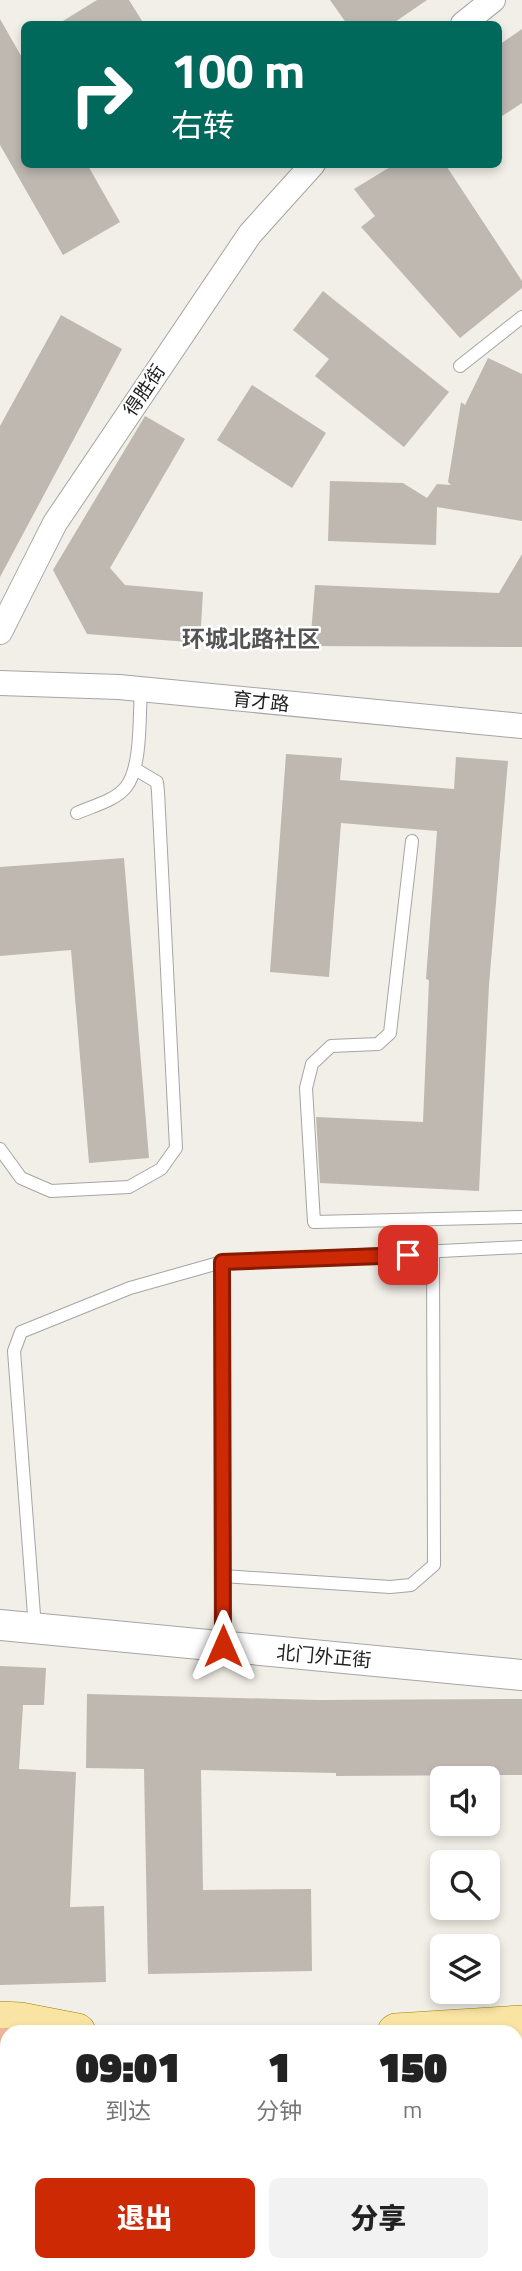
<!DOCTYPE html>
<html lang="zh">
<head>
<meta charset="utf-8">
<style>
  :root { --surface:#fff; --page:#f2f2f2; --text:#222; --muted:#767676; --accent:#cd2904 }
  body { margin:0; font-family:"Titillium Web","Noto Sans SC",sans-serif; background:var(--page); color:var(--text); height:100vh; display:flex; flex-direction:column; font-size:26px; white-space:nowrap }
  * { box-sizing:border-box; margin:0 }
  p { font-size:23px; color:var(--muted) }
  .icon { flex:none; width:38px; height:38px; fill:none; stroke:currentColor; stroke-width:2; stroke-linecap:round; stroke-linejoin:round }
  .map { position:relative; flex:1; overflow:hidden }
  .drawer { position:absolute; left:0px; top:2025px; width:523px; height:247px; display:flex; flex-direction:column; background:var(--surface); border-radius:21px 21px 0 0; box-shadow:0 4px 10px #0003 }
  .drawer>* { flex:none }
  .top-card { position:absolute; left:21px; top:21px; width:481px; height:147px; border-radius:10px; box-shadow:0 4px 10px #0003; background:#00695c; color:#fff; overflow:hidden }
  .fabs { position:absolute; left:430px; top:1766px; display:grid; gap:14px }
  .fabs a { display:grid; place-items:center; width:70px; height:70px; border-radius:10px; background:var(--surface); box-shadow:0 4px 10px #0003; font-size:35px }
  .pin { position:absolute; display:grid; place-items:center; width:60px; height:60px; color:#fff; margin:-30px; border-radius:14px; box-shadow:0 4px 10px #0006 }
  .me { position:absolute; width:77px; margin:-38px; rotate:0deg; stroke-linejoin:round; filter:drop-shadow(0 0 5px #0008) }
  .turn { display:flex; align-items:center; gap:24px; height:147px; padding:0 35px; font-size:32px }
  .turn .icon { width:91px; height:91px; stroke-width:2.5 }
  .turn b { display:block; font-size:49px; line-height:60px }
  .eta { display:flex; justify-content:space-evenly; align-items:center; height:119px; text-align:center }
  .eta b { font-size:42px; font-weight:800; line-height:49px }
  .action { display:flex; gap:14px; margin-top:auto; padding:14px 35px }
  .action a { flex:1; height:80px; border-radius:10px; background:var(--accent); color:#fff; font-size:28px; font-weight:800; line-height:80px; text-align:center }
  .action a+a { background:var(--page); color:var(--text) }
  .map>svg:first-child { display:block }
</style>
</head>
<body>
<div class="map">
<svg width="522" height="2271" viewBox="0 0 522 2271">
  <rect width="100%" height="100%" fill="#f1efe7"/>
  <g fill="#beb8b1">
    <polygon points="97,0 129,0 144,24 58,24"/>
    <polygon points="330,0 427,0 392,24 347,24"/>
    <polygon points="0,19 24,61 24,164 87,164 120,222 63,255 0,145"/>
    <polygon points="522,29 522,103 499,118 499,45"/>
    <polygon points="395,164 445,164 522,281 522,288 460,338 361,227 375,216 354,189"/>
    <polygon points="323,291 449,392 404,447 315,376 329,359 293,330"/>
    <polygon points="61,315 122,349 0,577 0,426"/>
    <polygon points="488,358 522,374 522,521 437,507 436,545 328,541 330,481 403,483 427,498 437,484 451,485 448,482 461,402 465,405"/>
    <polygon points="252,385 326,433 292,488 217,440"/>
    <polygon points="145,416 185,439 110,568 125,585 203,592 200,643 87,634 53,570"/>
    <polygon points="522,554 522,647 310,646 315,585 499,593"/>
    <polygon points="286,754 342,758 340,780 454,789 456,757 508,761 489,985 479,1191 320,1183 316,1117 423,1122 429,980 426,979 437,831 341,823 329,977 270,972"/>
    <polygon points="124,858 149,1158 89,1163 71,950 0,956 0,867"/>
    <polygon points="0,1666 46,1668 44,1705 23,1705 19,1769 76,1772 70,1907 104,1906 106,1982 0,1985"/>
    <polygon points="87,1694 318,1700 522,1699 522,1775 336,1776 336,1773 201,1770 203,1890 311,1889 312,1971 148,1974 144,1769 86,1768"/>
  </g>
  <g fill="none" stroke-linecap="round" stroke-linejoin="round">
    <g stroke="#a5a5a5" stroke-width="14">
      <g id="service">
        <polyline points="460,366 522,317"/>
        <path d="M77,813C92,806 115,801 126,787C142,767 139,715 141,689"/>
        <polyline points="412,841 390,1033 378,1044 331,1046 312,1064 306,1088 314,1222 522,1217"/>
        <polyline points="0,1149 21,1178 51,1191 129,1187 161,1169 176,1148 158,792 157,782 135,769"/>
        <polyline points="222,1262 223,1646"/>
        <polyline points="223,1576 390,1587 411,1585 434,1565 433,1254"/>
        <polyline points="35,1628 14,1351 21,1332 130,1288 222,1262 522,1247"/>
      </g>
    </g>
    <g stroke="#a5a5a5" stroke-width="26">
      <g id="minor">
        <polyline points="463,24 493,0"/>
        <polyline points="0,632 55,523 250,234 313,164"/>
        <polyline points="0,683 119,687 522,726"/>
      </g>
    </g>
    <g stroke="#a5a5a5" stroke-width="32">
      <polyline id="tertiary" points="0,1625 522,1675"/>
    </g>
    <g stroke="#9a8303" stroke-width="38">
      <g id="primary">
        <polyline points="0,2020 20,2021 77,2032"/>
        <polyline points="396,2032 522,2024"/>
        <polyline points="516,2070 522,2069"/>
        <polyline points="0,2116 7,2116"/>
      </g>
    </g>
    <g stroke="#d82b47" stroke-width="40">
      <g id="trunk">
        <polyline points="0,2047 7,2047"/>
        <polyline points="0,2084 7,2084"/>
      </g>
    </g>
    <use href="#service" stroke="#fff" stroke-width="12"/>
    <use href="#minor" stroke="#fff" stroke-width="24"/>
    <use href="#tertiary" stroke="#fff" stroke-width="30"/>
    <use href="#primary" stroke="#fae4a3" stroke-width="37"/>
    <use href="#trunk" stroke="#f0ba9a" stroke-width="38"/>
  </g>
  <g fill="none" stroke-linecap="round" stroke-linejoin="round">
    <g stroke="#851b03" stroke-width="18">
      <polyline id="route" points="223,1646 222,1262 408,1255"/>
    </g>
    <use href="#route" stroke="#cd2904" stroke-width="12"/>
  </g>
  <g text-anchor="middle" stroke-width="5" stroke-linejoin="round" paint-order="stroke">
    <g font-size="19" fill="#212121" stroke="#fff">
      <text transform="translate(144 390) rotate(-56)" y="7">得胜街</text>
      <text transform="translate(261 701) rotate(6)" y="7">育才路</text>
      <text transform="translate(324 1656) rotate(5)" y="7">北门外正街</text>
    </g>
    <g font-size="23" font-weight="bold" fill="#545454" stroke="#fff">
      <text x="251" y="647">环城北路社区</text>
    </g>
  </g>
</svg>
<div class="fabs">
<a><svg class="icon" aria-label="sound" viewBox="0 0 24 24"><path d="M4 9h4l5-4v14l-5-4H4zM17 9q2 3 0 6"/></svg></a>
<a><svg class="icon" aria-label="search" viewBox="0 0 24 24"><circle cx="10" cy="10" r="6"/><path d="M15 15l6 6"/></svg></a>
<a><svg class="icon" aria-label="layers" viewBox="0 0 24 24"><path d="M12 4l9 5-9 5-9-5zM3 14l9 5 9-5"/></svg></a>
</div>
<div class="pin" style="left:408px;top:1255px;background:#d93025"><svg class="icon" aria-label="arrive" viewBox="0 0 24 24"><path d="M6 21V4h12l-3 4 3 4H6"/></svg></div>
<svg class="me" style="left:223px;top:1646px" viewBox="-20 -20 40 40"><path d="M0-17L14 15 0 8-14 15z" fill="#cd2904" stroke="#fff" stroke-width="4"/></svg>
<div class="top-card">
<div class="turn"><svg class="icon" aria-label="right" viewBox="0 0 24 24"><path d="M7 20v-9h11M14 6l5 5-5 5"/></svg><div><b>100 m</b>右转</div></div>
</div>
<section class="drawer">
<div class="eta">
<div><b>09:01</b><p>到达</p></div>
<div><b>1</b><p>分钟</p></div>
<div><b>150</b><p>m</p></div>
</div>
<div class="action"><a>退出</a><a>分享</a></div>
</section>
</div>
</body>
</html>
